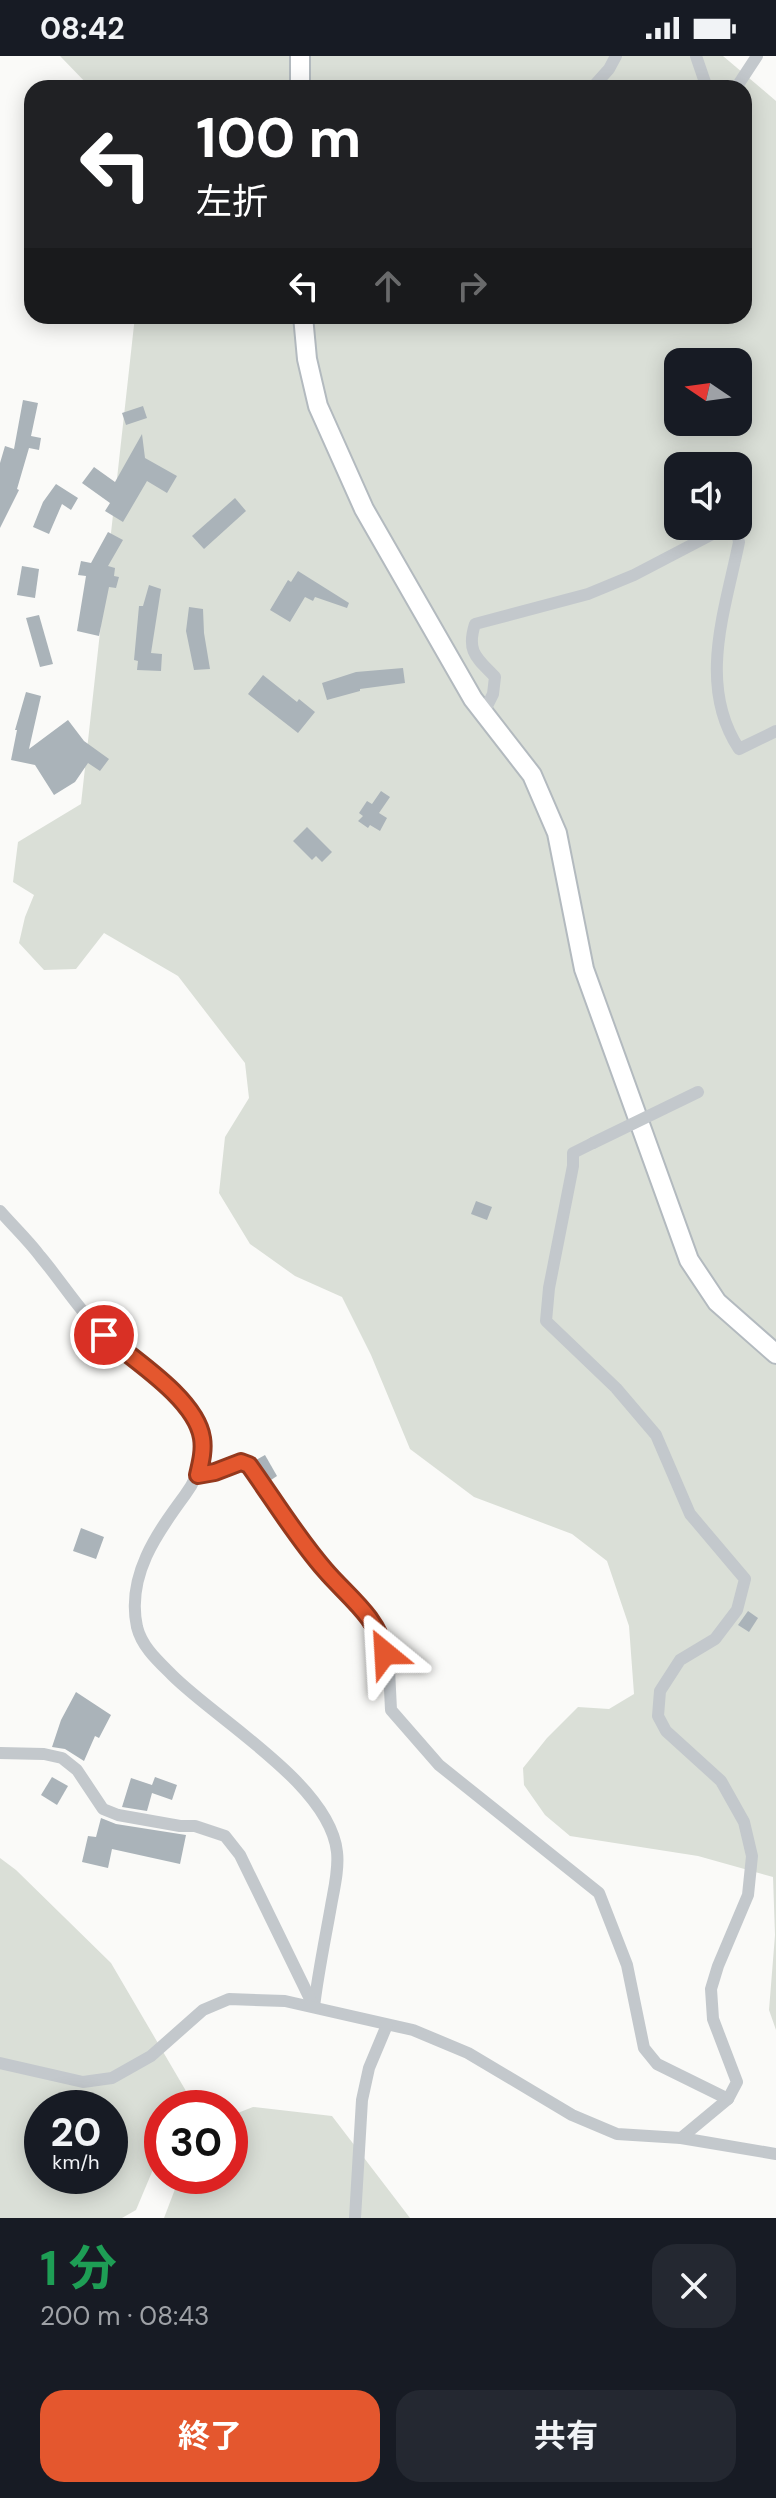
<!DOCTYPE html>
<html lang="ja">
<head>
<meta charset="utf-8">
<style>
  :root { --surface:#171b24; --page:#242831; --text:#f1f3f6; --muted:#9ea1a6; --accent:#e4572e }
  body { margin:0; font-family:"DM Sans","Noto Sans JP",sans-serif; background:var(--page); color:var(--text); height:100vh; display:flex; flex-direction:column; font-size:30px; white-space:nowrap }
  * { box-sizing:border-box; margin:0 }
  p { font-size:26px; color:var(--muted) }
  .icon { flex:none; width:44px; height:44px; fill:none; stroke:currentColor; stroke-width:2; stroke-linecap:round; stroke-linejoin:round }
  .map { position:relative; height:2162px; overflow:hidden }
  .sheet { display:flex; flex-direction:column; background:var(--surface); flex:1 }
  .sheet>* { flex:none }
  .hud { position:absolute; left:24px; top:24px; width:728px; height:244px; border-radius:24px; box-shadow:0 4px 20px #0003; background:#202124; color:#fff; overflow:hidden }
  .needle { width:52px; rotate:283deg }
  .buttons { position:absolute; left:664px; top:292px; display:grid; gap:16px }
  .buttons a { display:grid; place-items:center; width:88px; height:88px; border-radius:16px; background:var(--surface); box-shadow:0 4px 20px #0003; font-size:40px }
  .speed { position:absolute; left:24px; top:2034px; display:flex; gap:16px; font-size:40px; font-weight:700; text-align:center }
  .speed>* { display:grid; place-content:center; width:104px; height:104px; border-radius:50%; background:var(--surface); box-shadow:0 4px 20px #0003; line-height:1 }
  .speed small { font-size:20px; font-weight:400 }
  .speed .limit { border:12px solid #d22; background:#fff; color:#111 }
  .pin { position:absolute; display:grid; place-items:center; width:68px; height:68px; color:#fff; margin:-34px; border:4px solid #fff; border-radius:50%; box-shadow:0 2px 8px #0007 }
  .me { position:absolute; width:88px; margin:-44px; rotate:333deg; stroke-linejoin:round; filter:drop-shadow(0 0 6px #0008) }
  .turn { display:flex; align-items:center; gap:28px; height:168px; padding:0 40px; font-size:36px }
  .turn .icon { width:104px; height:104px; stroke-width:2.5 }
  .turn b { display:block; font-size:56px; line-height:68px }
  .lanes { display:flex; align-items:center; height:76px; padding:0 40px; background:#0003; justify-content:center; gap:40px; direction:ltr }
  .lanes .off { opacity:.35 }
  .round { display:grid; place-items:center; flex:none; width:84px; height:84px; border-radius:24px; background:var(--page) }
  .summary { display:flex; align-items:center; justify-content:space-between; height:136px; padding:0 40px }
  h1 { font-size:48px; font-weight:700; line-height:60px; color:#1e9e55 }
  .action { display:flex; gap:16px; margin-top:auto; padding:16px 40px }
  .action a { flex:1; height:92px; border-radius:24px; background:var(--accent); color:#fff; font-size:32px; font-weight:700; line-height:92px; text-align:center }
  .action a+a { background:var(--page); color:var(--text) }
  .status { display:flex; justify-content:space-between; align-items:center; height:56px; padding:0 40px; background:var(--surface); direction:ltr }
  .status svg { height:22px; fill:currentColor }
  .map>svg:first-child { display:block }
</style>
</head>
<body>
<div class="status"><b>08:42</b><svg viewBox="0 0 49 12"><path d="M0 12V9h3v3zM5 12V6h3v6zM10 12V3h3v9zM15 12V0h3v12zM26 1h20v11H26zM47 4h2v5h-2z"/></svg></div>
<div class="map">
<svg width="776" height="2162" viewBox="0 0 776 2162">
  <rect width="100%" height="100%" fill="#fafaf8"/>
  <g fill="#dadfd7" fill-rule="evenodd">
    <path d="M60,0H723L776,45V1974L769,1954L775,1879L773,1821L698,1800L570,1780L545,1759L524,1729L523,1712L547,1682L578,1651L609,1653L634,1638L629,1570L607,1505L572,1478L474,1441L410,1393L371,1299L342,1241L295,1220L250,1188L219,1137L225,1081L249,1042L245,1007L178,920L104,877L76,913L44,914L19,887L25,861L34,839L13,826L18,786L81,748L135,260H744V32H91ZM678,306H738V366H678ZM678,410H738V470H678Z"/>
    <path d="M0,1802L16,1814L111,1907L186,2035L179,2052H162V2092L136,2154L122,2162H0ZM42,2052H110V2120H42Z"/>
    <polygon points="253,2051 332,2060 410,2162 164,2162 180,2120 230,2120 230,2060"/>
  </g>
  <g fill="#aab3b9">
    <polygon points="23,344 38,347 31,380 41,382 39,394 29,392 17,433 19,434 0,472 0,407 5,390 14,393"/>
    <polygon points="143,350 147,362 126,369 122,357"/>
    <polygon points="142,378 145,402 177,420 167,437 147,425 123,466 105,455 110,447 82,427 94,411 115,426"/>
    <polygon points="56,428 78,442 71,454 62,448 49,478 33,471 43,446"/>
    <polygon points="235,442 246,455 204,493 192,480"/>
    <polygon points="108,476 123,484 108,510 115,512 114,520 119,521 116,532 109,531 99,580 77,575 86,520 78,519 81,505 91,507"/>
    <polygon points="22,510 39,513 35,542 17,539"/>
    <polygon points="298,515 349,547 347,552 315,541 313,545 305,541 290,566 270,554 288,524 291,526"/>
    <polygon points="149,529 161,533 151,597 162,598 161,615 137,614 138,605 134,604 139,550 143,550"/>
    <polygon points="189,551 203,553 204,577 210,613 194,614 186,575"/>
    <polygon points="39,559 53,608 40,611 26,562"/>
    <polygon points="403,612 405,627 360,633 360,635 327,644 322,627 356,616"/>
    <polygon points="263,619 297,646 299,643 315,656 298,677 248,638"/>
    <polygon points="26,636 41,640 29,693 68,664 84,685 109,703 100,715 88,707 75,726 54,739 35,709 11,704 17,674 15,674"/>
    <polygon points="381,735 390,741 379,757 387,762 380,775 370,769 368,772 358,765 363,760 359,757 367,745 372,748"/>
    <polygon points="307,771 332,796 322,806 316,800 312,804 293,785"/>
    <polygon points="476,1145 492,1151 487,1164 471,1158"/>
    <polygon points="265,1399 277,1420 271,1424 256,1404"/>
    <polygon points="81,1472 104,1481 96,1503 73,1495"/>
    <polygon points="748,1555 758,1562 749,1576 738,1569"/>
    <polygon points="76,1636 111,1659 99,1682 95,1680 84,1705 65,1693 52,1691 61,1664"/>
    <polygon points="52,1721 68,1730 57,1749 41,1739"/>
    <polygon points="155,1721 177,1729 172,1744 152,1737 147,1755 122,1751 131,1722 152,1729"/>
    <polygon points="101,1762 116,1768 186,1779 180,1808 112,1793 108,1812 82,1806 88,1780 96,1781"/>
  </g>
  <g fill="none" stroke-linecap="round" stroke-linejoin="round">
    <g stroke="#b3babf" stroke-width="22">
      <g id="secondary">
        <polyline points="300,0 300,32"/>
        <polyline points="303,260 307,303 318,350 364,453 473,643 532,719 557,777 584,913 689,1204 717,1246 776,1298"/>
      </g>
    </g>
    <g stroke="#c3c8cc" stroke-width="12">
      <polyline points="696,0 707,32"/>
      <polyline points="592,32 609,13 616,0"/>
      <polyline points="736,32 757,0"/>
      <path d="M484,656L493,638L495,621C477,602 466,596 475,568L588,538L634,519L724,472L736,473L739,486C725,555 697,629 739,693L776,675"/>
      <polyline points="593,1087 573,1097 573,1110 549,1232 546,1265 616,1332 656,1379 690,1458 745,1523 737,1554 715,1583 680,1604 660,1635 658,1660 666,1675 721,1725 744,1766 752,1800 748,1839 718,1910 711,1933 713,1963 737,2026 728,2043 681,2082"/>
      <path d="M0,1155C13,1170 28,1184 40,1200C62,1226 80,1256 105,1280C131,1305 176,1329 194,1360C210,1386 202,1416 185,1439C157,1477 126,1520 137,1571C142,1591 158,1605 172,1619C218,1665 330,1729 337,1796C339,1813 334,1833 331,1850C325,1884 318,1917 314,1951"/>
      <polyline points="198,1419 215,1416 241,1406 249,1409 325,1515 349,1536 382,1582 389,1613 391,1654 439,1709 599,1837 627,1909 644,1992 657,2008 728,2043"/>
      <polyline points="0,1697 44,1698 62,1702 77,1714 103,1753 118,1759 180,1770 195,1770 225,1780 240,1799 314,1951"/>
      <polyline points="0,2007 83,2026 112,2022 151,2000 203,1954 229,1943 285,1945 413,1974 468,1997 572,2059 617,2078 681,2082 776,2098"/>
      <polyline points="355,2162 362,2044 369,2012 387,1969"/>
    </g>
    <use href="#secondary" stroke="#fff" stroke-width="18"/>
    <polyline stroke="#c3c8cc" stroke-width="12" points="593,1087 698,1036"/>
  </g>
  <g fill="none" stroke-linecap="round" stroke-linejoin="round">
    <g stroke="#94391e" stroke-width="20">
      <path id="route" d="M104,1279C134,1304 196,1343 202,1382C204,1394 201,1406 198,1419L215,1416L241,1406L249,1409C274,1444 297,1482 325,1514C348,1541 377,1560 385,1597"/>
    </g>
    <use href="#route" stroke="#e4572e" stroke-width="14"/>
  </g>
</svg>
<div class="buttons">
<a><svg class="needle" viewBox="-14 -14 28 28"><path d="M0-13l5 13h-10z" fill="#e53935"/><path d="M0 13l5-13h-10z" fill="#9ea1a6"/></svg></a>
<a><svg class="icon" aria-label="sound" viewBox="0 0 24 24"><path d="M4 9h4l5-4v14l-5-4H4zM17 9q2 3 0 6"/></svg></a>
</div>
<div class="speed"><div>20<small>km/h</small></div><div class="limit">30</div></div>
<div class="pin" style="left:104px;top:1279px;background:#d93025"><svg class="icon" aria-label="arrive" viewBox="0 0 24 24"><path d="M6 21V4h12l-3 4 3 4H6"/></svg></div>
<svg class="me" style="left:385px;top:1597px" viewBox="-20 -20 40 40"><path d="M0-17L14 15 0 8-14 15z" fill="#e4572e" stroke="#fff" stroke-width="4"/></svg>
<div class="hud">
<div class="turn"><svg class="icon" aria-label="left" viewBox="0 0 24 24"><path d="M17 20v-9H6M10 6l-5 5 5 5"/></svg><div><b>100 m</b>左折</div></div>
<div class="lanes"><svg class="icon" aria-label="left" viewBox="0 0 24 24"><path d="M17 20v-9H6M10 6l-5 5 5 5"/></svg><svg class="icon off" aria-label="ahead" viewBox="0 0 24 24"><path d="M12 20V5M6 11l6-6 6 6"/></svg><svg class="icon off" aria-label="right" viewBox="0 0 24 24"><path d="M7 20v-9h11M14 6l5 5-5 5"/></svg></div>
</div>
</div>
<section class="sheet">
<div class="summary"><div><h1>1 分</h1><p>200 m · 08:43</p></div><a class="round"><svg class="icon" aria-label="close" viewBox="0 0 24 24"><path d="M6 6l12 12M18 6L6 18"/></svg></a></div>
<div class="action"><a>終了</a><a>共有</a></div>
</section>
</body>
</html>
